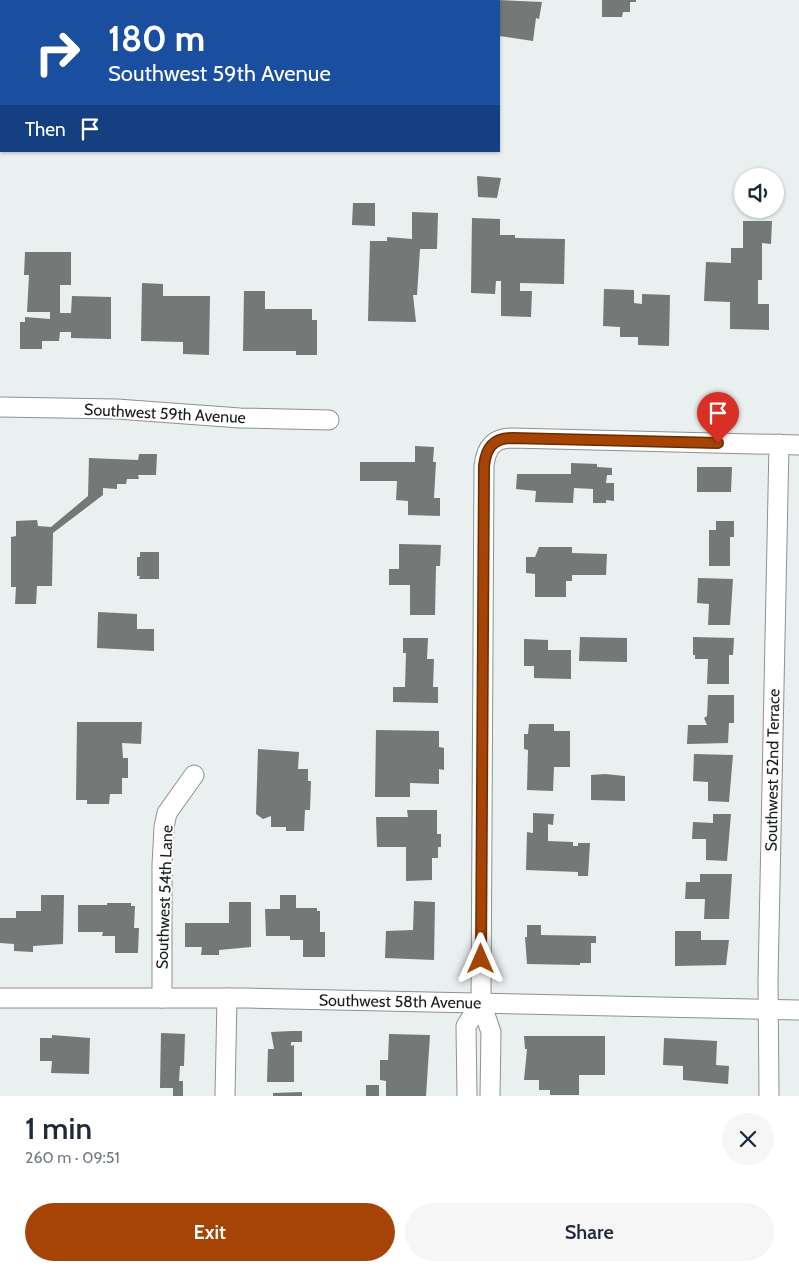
<!DOCTYPE html>
<html lang="en">
<head>
<meta charset="utf-8">
<style>
  :root { --surface:#fff; --page:#f6f6f7; --text:#1f2937; --muted:#747a83; --accent:#a64405 }
  body { margin:0; font-family:Cabin,sans-serif; background:var(--page); color:var(--text); height:100vh; display:flex; flex-direction:column; font-size:19px; white-space:nowrap }
  * { box-sizing:border-box; margin:0 }
  p { font-size:16px; color:var(--muted) }
  .icon { flex:none; width:28px; height:28px; fill:none; stroke:currentColor; stroke-width:2; stroke-linecap:round; stroke-linejoin:round }
  .map { position:relative; height:1096px; overflow:hidden }
  .details { display:flex; flex-direction:column; background:var(--surface); flex:1 }
  .details>* { flex:none }
  .banner { position:absolute; left:0px; top:0px; width:500px; height:152px; box-shadow:0 1px 4px #0004; background:#1a4fa0; color:#fff; overflow:hidden }
  .tools { position:absolute; left:734px; top:168px; display:grid; gap:10px }
  .tools a { display:grid; place-items:center; width:50px; height:50px; border-radius:50%; background:var(--surface); box-shadow:0 1px 4px #0004; font-size:25px }
  .pin { position:absolute; display:grid; place-items:center; width:42px; height:42px; color:#fff; margin:-51px -21px; border-radius:50% 50% 50% 0; rotate:-45deg; box-shadow:0 0 5px #0007 }
  .pin .icon { rotate:45deg }
  .me { position:absolute; width:55px; margin:-28px; rotate:0deg; stroke-linejoin:round; filter:drop-shadow(0 0 4px #0008) }
  .turn { display:flex; align-items:center; gap:18px; height:105px; padding:0 25px; font-size:22px }
  .turn .icon { width:65px; height:65px; stroke-width:2.5 }
  .turn b { display:block; font-size:35px; line-height:42px }
  .then { display:flex; align-items:center; height:48px; padding:0 25px; background:#0003; gap:10px; font-size:19px }
  .round { display:grid; place-items:center; flex:none; width:52px; height:52px; border-radius:26px; background:var(--page) }
  .headline { display:flex; align-items:center; justify-content:space-between; height:85px; padding:0 25px }
  h1 { font-size:30px; font-weight:600; line-height:38px }
  .action { display:flex; gap:10px; margin-top:auto; padding:10px 25px }
  .action a { flex:1; height:58px; border-radius:30px; background:var(--accent); color:#fff; font-size:20px; font-weight:600; line-height:58px; text-align:center }
  .action a+a { background:var(--page); color:var(--text) }
  .map>svg:first-child { display:block }
</style>
</head>
<body>
<div class="map">
<svg width="799" height="1096" viewBox="0 0 799 1096">
  <rect width="100%" height="100%" fill="#eaeff0"/>
  <g fill="#747877">
    <polygon points="499,0 542,2 539,19 536,18 533,41 499,36"/>
    <polygon points="602,0 636,0 636,2 630,2 630,12 623,12 622,17 602,17"/>
    <polygon points="477,176 501,178 497,198 478,197"/>
    <polygon points="353,203 375,203 375,226 352,225"/>
    <polygon points="412,212 438,213 437,249 420,249 417,295 413,295 416,322 368,321 370,241 387,241 387,237 412,239"/>
    <polygon points="472,218 500,219 500,235 515,235 515,238 565,239 564,284 520,283 520,291 532,291 531,317 501,316 501,281 496,281 495,294 471,293"/>
    <polygon points="743,221 772,221 771,244 762,243 762,280 758,280 758,304 769,304 769,330 730,329 730,302 704,301 706,262 731,263 731,248 743,248"/>
    <polygon points="25,252 71,252 71,285 60,285 60,313 71,313 72,296 111,297 111,339 71,338 71,332 60,332 59,341 42,341 42,349 20,349 20,322 25,322 25,317 50,319 50,312 27,312 29,275 24,275"/>
    <polygon points="142,283 163,284 163,296 210,296 209,355 183,354 183,342 141,341"/>
    <polygon points="604,289 634,290 634,303 642,304 642,294 670,295 669,346 638,345 638,337 620,337 620,327 603,326"/>
    <polygon points="244,291 265,291 265,309 312,309 312,320 317,320 317,355 296,355 296,351 243,351"/>
    <polygon points="415,446 434,447 433,462 436,462 434,498 440,498 440,516 408,515 408,501 396,500 397,481 360,481 360,462 415,462"/>
    <polygon points="139,454 157,454 156,475 138,475 139,479 127,479 126,484 117,484 117,489 103,488 103,495 53,533 52,586 37,586 36,604 15,604 16,587 11,587 11,537 16,536 16,521 37,520 38,526 51,527 88,496 89,458 138,460"/>
    <polygon points="571,463 597,464 597,467 612,468 612,475 607,475 606,483 614,483 614,501 606,500 606,503 593,503 593,489 574,488 573,503 535,502 536,491 516,489 517,474 571,474"/>
    <polygon points="697,467 732,467 731,492 697,492"/>
    <polygon points="716,521 734,521 734,537 730,537 730,566 709,566 709,530 716,530"/>
    <polygon points="399,544 441,545 440,566 436,566 435,615 410,615 410,585 389,585 389,569 399,569"/>
    <polygon points="539,547 572,547 572,553 607,554 606,575 572,575 572,581 566,581 566,597 535,597 535,574 526,573 526,557 535,557"/>
    <polygon points="140,552 159,552 159,579 139,579 140,576 137,576 137,557 140,557"/>
    <polygon points="698,578 733,579 730,625 708,625 709,604 697,603"/>
    <polygon points="98,612 137,614 137,629 154,629 154,651 97,648"/>
    <polygon points="580,637 627,638 627,662 579,661"/>
    <polygon points="693,637 734,638 733,655 729,655 729,684 707,684 708,659 695,659 695,655 693,655"/>
    <polygon points="403,638 428,638 427,659 434,659 433,687 438,687 438,703 393,702 393,687 405,687 406,653 403,653"/>
    <polygon points="524,639 548,640 548,650 571,650 571,679 534,678 534,666 524,666"/>
    <polygon points="708,695 734,695 734,723 729,723 728,743 687,744 688,725 707,725 704,718 707,716"/>
    <polygon points="77,722 142,722 141,744 122,743 123,758 128,758 128,778 122,778 122,794 110,794 109,804 87,804 87,800 76,800"/>
    <polygon points="529,724 554,724 554,731 570,731 570,767 554,767 553,791 527,790 528,750 524,749 524,734 528,734"/>
    <polygon points="376,730 439,731 439,747 444,748 444,770 439,769 439,784 410,783 410,797 375,797"/>
    <polygon points="258,749 299,752 298,769 308,769 308,781 311,781 310,810 305,810 304,831 286,831 286,827 271,827 271,816 263,819 256,814"/>
    <polygon points="694,754 733,755 729,802 708,801 708,782 693,781"/>
    <polygon points="605,774 625,776 625,801 591,800 591,775"/>
    <polygon points="407,810 437,810 437,834 441,834 441,847 438,847 438,858 432,858 432,880 406,881 406,847 377,847 376,817 408,817"/>
    <polygon points="533,813 554,814 553,825 548,824 548,841 573,842 573,846 578,846 578,843 590,843 588,876 578,876 578,872 526,870 527,832 533,833"/>
    <polygon points="713,814 731,814 727,861 706,860 706,839 692,839 693,822 713,823"/>
    <polygon points="700,874 732,874 729,919 704,919 705,899 685,899 686,882 700,882"/>
    <polygon points="41,895 64,895 63,944 33,946 33,952 14,951 14,944 0,943 0,918 16,918 16,911 41,911"/>
    <polygon points="280,895 296,895 296,908 317,908 317,911 320,911 320,932 325,932 325,957 303,957 303,940 290,940 290,936 266,936 265,909 280,909"/>
    <polygon points="414,901 435,902 434,960 385,958 386,931 413,930"/>
    <polygon points="229,902 251,902 251,947 219,950 219,955 201,955 202,947 185,947 185,923 229,923"/>
    <polygon points="107,903 131,903 131,906 135,906 134,928 139,928 138,953 115,953 115,936 102,936 103,932 78,932 78,905 107,905"/>
    <polygon points="527,925 541,925 541,935 596,936 596,943 591,943 591,963 580,963 580,965 527,964 525,937 527,937"/>
    <polygon points="675,931 701,931 701,940 729,940 726,965 675,966"/>
    <polygon points="291,1031 302,1031 302,1042 291,1042 291,1046 294,1045 294,1082 267,1082 268,1049 274,1049 271,1032"/>
    <polygon points="161,1033 185,1034 184,1066 180,1066 179,1081 183,1081 183,1096 173,1096 173,1088 160,1088"/>
    <polygon points="389,1034 430,1035 426,1096 386,1096 386,1081 380,1080 380,1060 388,1060"/>
    <polygon points="52,1035 90,1038 89,1074 51,1073 52,1061 40,1061 40,1038 52,1038"/>
    <polygon points="524,1036 605,1036 605,1075 579,1075 579,1095 550,1095 550,1090 539,1090 539,1080 524,1080 527,1049 525,1049"/>
    <polygon points="664,1038 717,1041 716,1065 729,1066 728,1084 683,1080 683,1066 663,1065"/>
    <rect x="366" y="1085" width="13" height="11"/>
    <polygon points="302,1092 302,1096 273,1096 273,1093"/>
  </g>
  <g fill="none" stroke-linecap="round" stroke-linejoin="round">
    <g stroke="#8c9191" stroke-width="11">
      <g id="service">
        <polyline points="257,1 258,0"/>
        <polyline points="0,84 1,84"/>
      </g>
    </g>
    <g stroke="#8c9191" stroke-width="21">
      <g id="minor">
        <polyline points="0,407 117,409 240,418 329,420"/>
        <polyline points="0,998 247,998 799,1010"/>
        <polyline points="162,998 162,865 164,827 167,813 194,775"/>
        <polyline points="225,1096 227,998"/>
        <polyline points="467,1096 466,1026 481,1003"/>
        <path d="M490,1096L491,1032L481,1003L484,466C486,448 493,438 512,438L799,445"/>
        <polyline points="769,1096 768,980 779,444"/>
      </g>
    </g>
    <use href="#service" stroke="#fff" stroke-width="9"/>
    <use href="#minor" stroke="#fff" stroke-width="19"/>
  </g>
  <g fill="none" stroke-linecap="round" stroke-linejoin="round">
    <g stroke="#6c2c03" stroke-width="12">
      <path id="route" d="M481,959L484,466C486,448 493,438 512,438L718,443"/>
    </g>
    <use href="#route" stroke="#a64405" stroke-width="9"/>
  </g>
  <g text-anchor="middle" stroke-width="4" stroke-linejoin="round" paint-order="stroke">
    <g font-size="16" fill="#191b1b" stroke="#fff">
      <text transform="translate(165 413) rotate(3)" y="6">Southwest 59th Avenue</text>
      <text transform="translate(772 770) rotate(-89)" y="6">Southwest 52nd Terrace</text>
      <text transform="translate(164 897) rotate(-88)" y="6">Southwest 54th Lane</text>
      <text transform="translate(400 1001) rotate(1)" y="6">Southwest 58th Avenue</text>
    </g>
  </g>
</svg>
<div class="tools">
<a><svg class="icon" aria-label="sound" viewBox="0 0 24 24"><path d="M4 9h4l5-4v14l-5-4H4zM17 9q2 3 0 6"/></svg></a>
</div>
<div class="pin" style="left:718px;top:443px;background:#d93025"><svg class="icon" aria-label="arrive" viewBox="0 0 24 24"><path d="M6 21V4h12l-3 4 3 4H6"/></svg></div>
<svg class="me" style="left:481px;top:959px" viewBox="-20 -20 40 40"><path d="M0-17L14 15 0 8-14 15z" fill="#a64405" stroke="#fff" stroke-width="4"/></svg>
<div class="banner">
<div class="turn"><svg class="icon" aria-label="right" viewBox="0 0 24 24"><path d="M7 20v-9h11M14 6l5 5-5 5"/></svg><div><b>180 m</b>Southwest 59th Avenue</div></div>
<div class="then">Then<svg class="icon" aria-label="arrive" viewBox="0 0 24 24"><path d="M6 21V4h12l-3 4 3 4H6"/></svg></div>
</div>
</div>
<section class="details">
<div class="headline"><div><h1>1 min</h1><p>260 m · 09:51</p></div><a class="round"><svg class="icon" aria-label="close" viewBox="0 0 24 24"><path d="M6 6l12 12M18 6L6 18"/></svg></a></div>
<div class="action"><a>Exit</a><a>Share</a></div>
</section>
</body>
</html>
